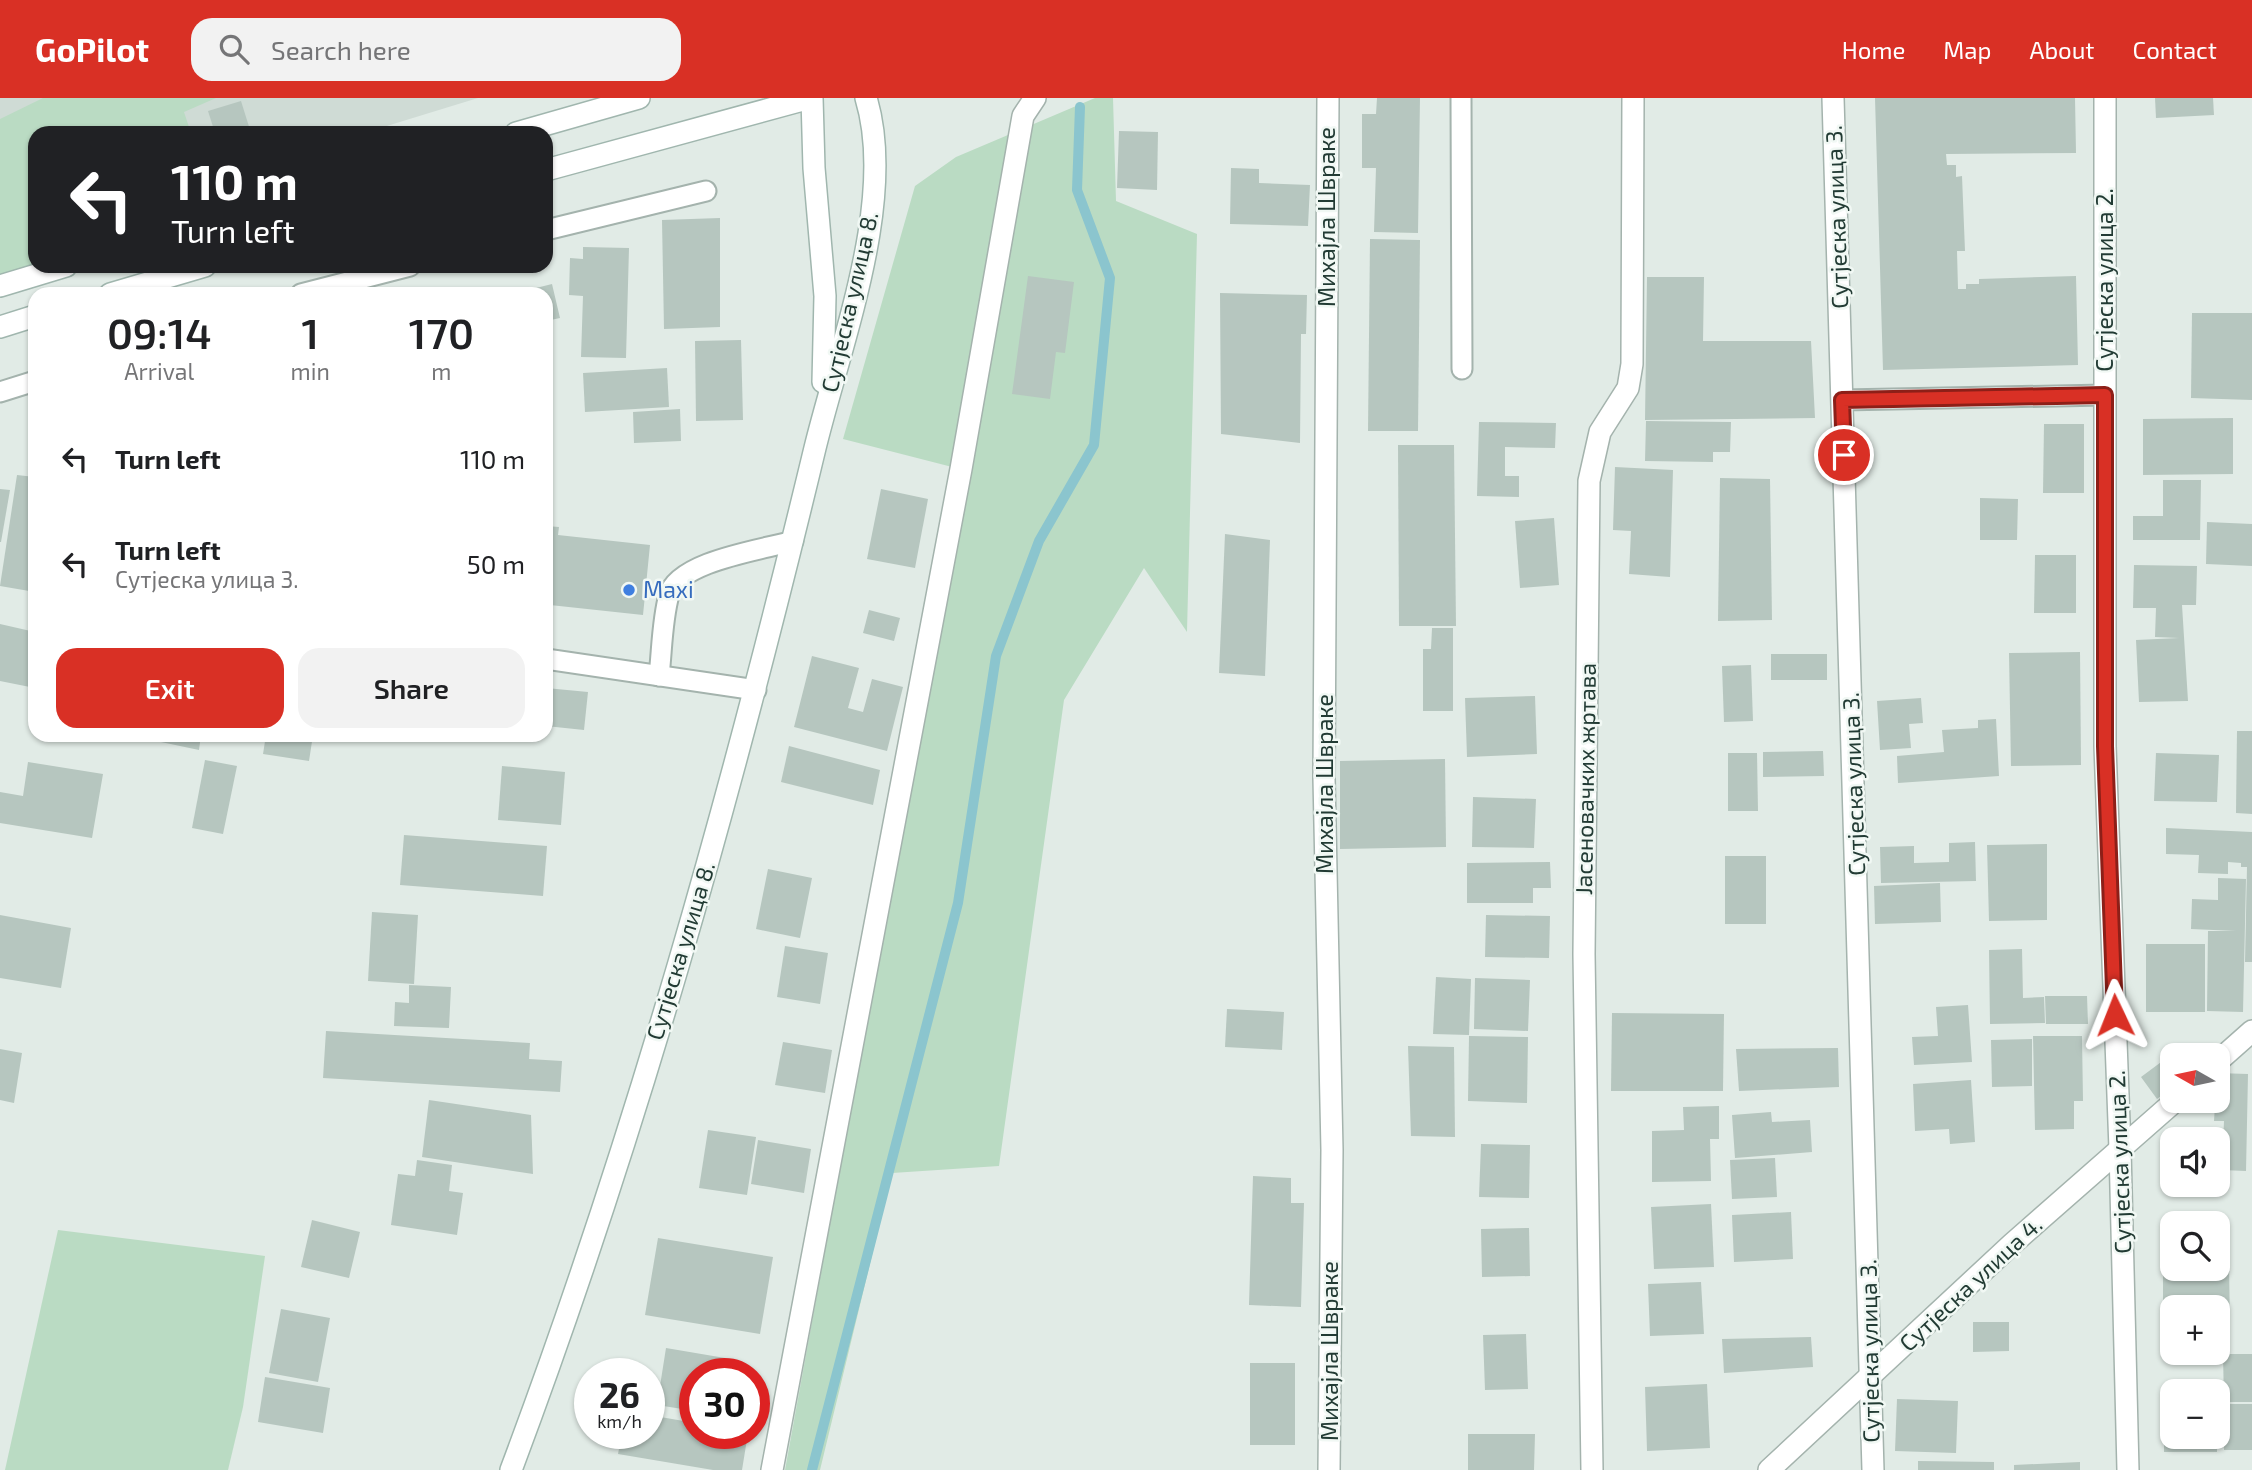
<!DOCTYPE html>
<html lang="en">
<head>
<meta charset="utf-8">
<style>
  :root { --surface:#fff; --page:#f2f2f2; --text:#202124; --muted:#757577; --accent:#d93025 }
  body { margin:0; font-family:"Exo 2",sans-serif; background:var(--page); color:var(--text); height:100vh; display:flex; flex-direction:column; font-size:26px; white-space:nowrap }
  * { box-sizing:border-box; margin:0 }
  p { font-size:23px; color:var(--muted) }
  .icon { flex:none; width:38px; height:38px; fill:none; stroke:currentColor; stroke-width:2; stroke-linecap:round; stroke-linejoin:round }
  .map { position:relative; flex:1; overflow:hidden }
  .details { position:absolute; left:28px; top:189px; width:525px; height:455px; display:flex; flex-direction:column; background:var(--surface); border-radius:21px; box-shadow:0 2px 5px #0004 }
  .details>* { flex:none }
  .top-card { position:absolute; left:28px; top:28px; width:525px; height:147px; border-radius:21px; box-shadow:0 2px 5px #0004; background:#202124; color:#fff; overflow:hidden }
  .needle { width:46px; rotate:279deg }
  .controls { position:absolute; left:2160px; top:945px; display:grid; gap:14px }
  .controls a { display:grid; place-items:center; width:70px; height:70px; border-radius:14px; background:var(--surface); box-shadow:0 2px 5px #0004; font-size:35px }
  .speed { position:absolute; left:574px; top:1260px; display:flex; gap:14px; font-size:35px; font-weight:700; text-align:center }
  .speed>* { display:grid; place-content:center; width:91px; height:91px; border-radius:50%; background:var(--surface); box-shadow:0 2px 5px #0004; line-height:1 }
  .speed small { font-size:18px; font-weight:400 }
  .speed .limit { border:10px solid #d22; background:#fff; color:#111 }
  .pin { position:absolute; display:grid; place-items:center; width:60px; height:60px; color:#fff; margin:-30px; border:4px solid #fff; border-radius:50%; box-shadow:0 2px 7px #0007 }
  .me { position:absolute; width:77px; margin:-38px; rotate:358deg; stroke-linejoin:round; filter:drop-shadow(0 0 5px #0008) }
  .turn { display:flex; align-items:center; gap:24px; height:147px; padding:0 28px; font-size:32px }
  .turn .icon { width:91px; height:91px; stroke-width:2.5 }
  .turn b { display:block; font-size:49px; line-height:60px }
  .eta { display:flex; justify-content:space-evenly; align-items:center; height:119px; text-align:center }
  .eta b { font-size:42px; font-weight:600; line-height:49px }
  .action { display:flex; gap:14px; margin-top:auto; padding:14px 28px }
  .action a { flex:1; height:80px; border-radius:21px; background:var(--accent); color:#fff; font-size:28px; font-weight:600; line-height:80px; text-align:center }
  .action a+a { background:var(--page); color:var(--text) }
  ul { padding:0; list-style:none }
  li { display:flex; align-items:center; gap:21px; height:105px; padding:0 28px }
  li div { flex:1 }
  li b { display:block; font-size:26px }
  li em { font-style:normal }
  header { display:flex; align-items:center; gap:42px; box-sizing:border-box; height:98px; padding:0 35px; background:var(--accent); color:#fff }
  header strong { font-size:33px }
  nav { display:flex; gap:38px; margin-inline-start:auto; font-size:24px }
  .search { width:490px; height:63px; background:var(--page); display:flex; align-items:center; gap:18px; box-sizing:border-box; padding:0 24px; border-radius:21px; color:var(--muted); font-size:26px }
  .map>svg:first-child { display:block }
</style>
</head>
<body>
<header>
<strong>GoPilot</strong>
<div class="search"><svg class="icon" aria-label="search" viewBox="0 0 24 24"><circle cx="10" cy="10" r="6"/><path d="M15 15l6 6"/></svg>Search here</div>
<nav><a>Home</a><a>Map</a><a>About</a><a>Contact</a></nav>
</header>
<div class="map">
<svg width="2252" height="1372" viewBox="0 0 2252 1372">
  <rect width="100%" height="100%" fill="#e1ebe6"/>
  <polygon fill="#cfdbd5" points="0,0 478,0 364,35 35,35 0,142"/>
  <g fill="#badbc3">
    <polygon points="43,0 216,0 184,14 191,35 35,35 35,168 0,188 0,21"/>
    <polygon points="1095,0 1113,0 1116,103 1197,136 1187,534 1144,470 1064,602 999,1068 892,1075 820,1372 785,1372 942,511 960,371 843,341 915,88 956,59"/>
    <polygon points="58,1132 265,1158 243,1309 228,1372 5,1372"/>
  </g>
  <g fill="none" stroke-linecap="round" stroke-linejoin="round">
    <polyline stroke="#8bc5ce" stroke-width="10" points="812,1372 958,805 996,558 1039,443 1094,347 1110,180 1077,92 1080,9"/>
  </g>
  <g fill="#b6c6bf">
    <polygon points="1377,0 1420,0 1418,135 1374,134 1376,70 1362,70 1362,16 1376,16"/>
    <polygon points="1875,0 2075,0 2076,55 1946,56 1947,67 1956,67 1956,79 1962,78 1965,153 1957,153 1958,191 1966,191 1966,186 1979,186 1979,181 2076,178 2078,267 1883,272"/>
    <polygon points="2155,0 2213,0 2214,17 2156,20"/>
    <polygon points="241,3 251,35 215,35 208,13"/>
    <polygon points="1119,33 1158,34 1157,92 1117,90"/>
    <polygon points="1231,70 1259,71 1259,85 1310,87 1308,128 1230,126"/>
    <polygon points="720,120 720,229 664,231 662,122"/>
    <polygon points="1370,141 1420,142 1418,333 1368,333"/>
    <polygon points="583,149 629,150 626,260 581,259 583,198 569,197 570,160 583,161"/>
    <polygon points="1028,178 1074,184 1065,255 1056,254 1050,301 1012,296"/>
    <polygon points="1647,179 1704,179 1703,243 1811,243 1815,320 1645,322"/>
    <polygon points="552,186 560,220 546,223 546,196 512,196"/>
    <polygon points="1220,195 1307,197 1306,236 1301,236 1300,345 1221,336"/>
    <polygon points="2192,215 2252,215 2252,302 2191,300"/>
    <polygon points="741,242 743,322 696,323 695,243"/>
    <polygon points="667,270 669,309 585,314 583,275"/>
    <polygon points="680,311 681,343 634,345 633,314"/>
    <polygon points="2233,320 2233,376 2143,377 2143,321"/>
    <polygon points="1646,323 1731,324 1730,354 1713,354 1713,364 1645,363"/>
    <polygon points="1479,324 1556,325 1555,350 1505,349 1505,378 1519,378 1519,399 1477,398"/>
    <polygon points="2044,326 2084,326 2084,395 2043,395"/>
    <polygon points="1398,347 1454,347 1456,528 1399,528"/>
    <polygon points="1615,369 1673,372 1670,479 1629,476 1631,433 1613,432"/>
    <polygon points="17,377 35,379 35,494 0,488"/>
    <polygon points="1720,380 1770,381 1772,522 1718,523"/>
    <polygon points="2163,382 2201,382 2200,442 2133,442 2133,418 2163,418"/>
    <polygon points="0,391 10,392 1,444 0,444"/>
    <polygon points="881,391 928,401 915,470 867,461"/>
    <polygon points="1980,400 2018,401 2017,442 1980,442"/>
    <polygon points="1554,420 1559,487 1520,490 1515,423"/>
    <polygon points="2207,424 2252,426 2252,468 2206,466"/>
    <polygon points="546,428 559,429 558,437 650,447 643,517 550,507 549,513 546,513"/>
    <polygon points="1225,436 1270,442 1265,578 1219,575"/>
    <polygon points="2035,457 2076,457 2076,515 2034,515"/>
    <polygon points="2134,467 2197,468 2196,507 2182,507 2188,603 2139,604 2136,542 2179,540 2155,539 2156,510 2133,510"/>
    <polygon points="869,512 900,520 894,543 863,535"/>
    <polygon points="0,526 35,534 35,590 0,583"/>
    <polygon points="1432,530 1453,530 1453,613 1423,613 1423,551 1431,551"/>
    <polygon points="2080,554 2081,667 2011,668 2009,555"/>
    <rect x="1771" y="556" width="56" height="26"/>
    <polygon points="812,558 859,570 848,610 863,614 872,581 903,589 887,653 794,629"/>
    <polygon points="1751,567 1753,623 1724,624 1722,568"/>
    <polygon points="546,590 588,594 584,632 546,628"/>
    <polygon points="1535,598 1537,656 1467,659 1465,600"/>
    <polygon points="1921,600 1923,625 1909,626 1911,650 1880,652 1877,603"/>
    <polygon points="1996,621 1999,678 1898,685 1897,658 1944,654 1942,632 1978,630 1978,622"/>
    <polygon points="2237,633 2252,633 2252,716 2236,715"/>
    <polygon points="162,637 201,637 199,652 161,644"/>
    <polygon points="266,637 313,637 309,663 263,656"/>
    <polygon points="789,648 880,672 873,707 781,684"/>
    <polygon points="1823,653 1824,678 1763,679 1763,654"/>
    <polygon points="1728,655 1757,655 1758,713 1728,713"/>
    <polygon points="2156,655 2219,657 2217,704 2154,703"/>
    <polygon points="1445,661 1446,749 1340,751 1340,663"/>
    <polygon points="205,662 237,668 223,736 192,730"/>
    <polygon points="28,664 103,676 92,740 0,725 0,694 23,698"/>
    <polygon points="502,668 565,674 561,727 498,722"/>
    <polygon points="1473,699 1536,701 1534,750 1472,749"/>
    <polygon points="2166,730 2252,734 2252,864 2245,864 2247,769 2241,769 2241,765 2228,764 2228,776 2198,775 2199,757 2166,756"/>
    <polygon points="404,737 547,748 543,798 400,787"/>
    <polygon points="1975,744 1976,783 1881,785 1880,749 1914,748 1914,765 1949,764 1949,745"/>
    <polygon points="2047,746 2047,822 1989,823 1987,747"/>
    <rect x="1725" y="758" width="41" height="68"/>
    <polygon points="1550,764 1551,790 1533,790 1533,805 1467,805 1467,765"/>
    <polygon points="768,771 812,780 800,840 756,831"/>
    <polygon points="2218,780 2246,781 2243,914 2207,913 2208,833 2236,833 2191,831 2192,801 2218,802"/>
    <polygon points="1940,785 1941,824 1875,826 1874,788"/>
    <polygon points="372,814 418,817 414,886 368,883"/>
    <polygon points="0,817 71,830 61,890 0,880"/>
    <polygon points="1486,817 1550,818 1549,860 1485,859"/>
    <rect x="2146" y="846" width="59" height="68"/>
    <polygon points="785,848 828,855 820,906 777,899"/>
    <polygon points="2022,851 2023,900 2044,899 2045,925 1990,926 1989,852"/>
    <polygon points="1436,879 1471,881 1469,937 1433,936"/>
    <polygon points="1475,880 1530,882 1528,933 1474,931"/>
    <polygon points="409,887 451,889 449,930 394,928 395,904 409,905"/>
    <polygon points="2045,898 2087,898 2088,926 2046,926"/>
    <polygon points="1968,907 1972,964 1914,967 1912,939 1938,938 1936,909"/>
    <polygon points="1227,911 1284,914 1282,952 1225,949"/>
    <polygon points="1612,915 1724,916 1723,993 1611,993"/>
    <polygon points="326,933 530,945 529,961 562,963 560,994 323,980"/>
    <polygon points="1469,938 1528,939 1527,1005 1468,1003"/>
    <polygon points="2033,938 2082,938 2083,1003 2074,1003 2074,1031 2035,1032"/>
    <polygon points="2032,941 2032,988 1992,989 1991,942"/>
    <polygon points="783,944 832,952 825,995 775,987"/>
    <polygon points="1408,948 1454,949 1455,1039 1411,1038"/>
    <polygon points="1838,950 1839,989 1739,993 1736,951"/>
    <polygon points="2180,950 2185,957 2172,957 2172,990 2157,1001 2141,979"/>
    <polygon points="0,951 22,955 14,1005 0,1002"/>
    <polygon points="2217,975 2248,976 2246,1073 2222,1072 2224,1023 2214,1023"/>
    <polygon points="1971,982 1975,1044 1950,1046 1949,1031 1915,1033 1913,986"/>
    <polygon points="429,1002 531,1017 533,1076 422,1059"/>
    <polygon points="1719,1008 1719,1041 1710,1041 1711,1083 1652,1084 1652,1033 1684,1032 1683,1009"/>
    <polygon points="1771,1014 1772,1024 1810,1022 1812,1054 1735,1060 1732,1017"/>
    <polygon points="708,1032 756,1039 747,1097 699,1090"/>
    <polygon points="758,1042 811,1051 804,1095 751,1086"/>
    <polygon points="1481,1046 1530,1047 1529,1100 1479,1099"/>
    <polygon points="1775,1060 1777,1099 1732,1101 1730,1062"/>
    <polygon points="417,1062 452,1067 449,1093 463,1095 457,1137 391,1127 398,1076 415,1078"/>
    <polygon points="1253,1078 1291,1080 1291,1105 1304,1105 1301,1209 1249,1207"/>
    <polygon points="1711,1106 1714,1169 1654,1171 1651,1109"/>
    <polygon points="1791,1114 1793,1161 1734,1164 1732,1117"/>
    <polygon points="312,1122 360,1134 349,1180 301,1169"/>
    <polygon points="1529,1130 1530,1178 1482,1179 1481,1131"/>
    <polygon points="658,1140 773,1159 760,1236 645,1217"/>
    <polygon points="2163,1164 2172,1164 2172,1171 2217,1171 2217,1164 2229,1164 2230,1231 2217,1231 2217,1209 2172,1209 2172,1231 2163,1231"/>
    <polygon points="1701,1184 1704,1236 1650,1238 1648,1186"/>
    <polygon points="281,1211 330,1220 318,1284 269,1275"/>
    <polygon points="1973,1224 2009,1224 2009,1253 1973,1254"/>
    <polygon points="1526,1236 1528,1291 1485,1292 1483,1237"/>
    <polygon points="1811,1239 1813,1269 1724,1275 1722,1241"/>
    <polygon points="666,1250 725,1260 723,1276 695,1276 695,1313 657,1307"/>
    <polygon points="2223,1256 2252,1256 2252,1304 2224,1304"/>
    <rect x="1250" y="1265" width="45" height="82"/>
    <polygon points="265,1279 330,1290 323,1335 258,1324"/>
    <polygon points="1707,1286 1710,1350 1647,1353 1645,1289"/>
    <polygon points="1897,1301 1958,1303 1956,1355 1895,1353"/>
    <polygon points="2164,1305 2172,1305 2172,1339 2217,1339 2217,1354 2164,1354"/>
    <polygon points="2223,1306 2252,1306 2252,1352 2224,1352"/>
    <polygon points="649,1317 695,1325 695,1335 748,1335 742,1372 713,1372 618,1356 622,1335 649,1335"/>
    <polygon points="1468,1336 1535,1336 1534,1372 1468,1372"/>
    <polygon points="1918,1363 1994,1364 1994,1372 1918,1372"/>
    <polygon points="2080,1364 2080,1372 2014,1372 2014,1367"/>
  </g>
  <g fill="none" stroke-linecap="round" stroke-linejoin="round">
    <g stroke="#a4b3ad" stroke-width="23">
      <g id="lane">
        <polyline points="1461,0 1462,271"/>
        <polyline points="546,132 706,93"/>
        <polyline points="301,196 410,168"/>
        <polyline points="0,294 35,283"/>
        <polyline points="1842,302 2105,297"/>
        <polyline points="546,561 756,592"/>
        <path d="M659,578C662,552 662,522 669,497C678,463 762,452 793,443"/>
      </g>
    </g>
    <g stroke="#a4b3ad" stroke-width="24">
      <g id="street">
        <polyline points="1328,0 1324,680 1332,1052 1329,1372"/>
        <polyline points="1833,0 1873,1372"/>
        <polyline points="2105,0 2105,648 2120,1051 2128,1372"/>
        <polyline points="2217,964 2252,933"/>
        <polyline points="772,1372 961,371 1023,18 1035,0"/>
        <polyline points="1592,1372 1584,856 1589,383 1600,334 1628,290 1632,266 1633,0"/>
        <polyline points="1769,1372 2011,1147 2175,1003"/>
      </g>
    </g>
    <g stroke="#a0b6ae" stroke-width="24">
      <g id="secondary">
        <polyline points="812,0 814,70 825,198 823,284"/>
        <polyline points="516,35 639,0"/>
        <polyline points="546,72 810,0"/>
        <polyline points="0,188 66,168"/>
        <polyline points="110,196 205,168"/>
        <polyline points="0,229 35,218"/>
        <path d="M511,1372C636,1039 732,695 815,350C840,247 897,102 866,0"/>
      </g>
    </g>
    <use href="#lane" stroke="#fff" stroke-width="19"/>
    <use href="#street" stroke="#fff" stroke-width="21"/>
    <use href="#secondary" stroke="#fff" stroke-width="21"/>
  </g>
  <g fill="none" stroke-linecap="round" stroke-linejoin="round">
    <g stroke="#8d1f18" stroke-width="18">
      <polyline id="route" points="1844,357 1842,302 2105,297 2105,648 2115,917"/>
    </g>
    <use href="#route" stroke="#d93025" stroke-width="12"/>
  </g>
  <circle fill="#3f7fe0" stroke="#f1f8f4" stroke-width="2.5" cx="629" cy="492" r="7"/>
  <g text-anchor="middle" stroke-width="5" stroke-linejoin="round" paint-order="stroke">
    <g font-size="23" fill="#223b34" stroke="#f1f8f4">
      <text transform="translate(1327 119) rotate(-90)" y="8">Михајла Швраке</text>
      <text transform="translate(1837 119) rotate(-92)" y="8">Сутјеска улица 3.</text>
      <text transform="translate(2105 182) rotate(-90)" y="8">Сутјеска улица 2.</text>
      <text transform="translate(850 204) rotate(-77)" y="8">Сутјеска улица 8.</text>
      <text transform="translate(1586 681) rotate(-89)" y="8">Јасеновачких жртава</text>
      <text transform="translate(1325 686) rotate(-90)" y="8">Михајла Швраке</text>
      <text transform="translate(1854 686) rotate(-92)" y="8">Сутјеска улица 3.</text>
      <text transform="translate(681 853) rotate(-73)" y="8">Сутјеска улица 8.</text>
      <text transform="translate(2120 1064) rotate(-92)" y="8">Сутјеска улица 2.</text>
      <text transform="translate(1971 1186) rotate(-43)" y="8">Сутјеска улица 4.</text>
      <text transform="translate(1330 1253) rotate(-90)" y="8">Михајла Швраке</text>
      <text transform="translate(1870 1253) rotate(-91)" y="8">Сутјеска улица 3.</text>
    </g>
    <g font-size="23" fill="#366cbe" stroke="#f1f8f4" text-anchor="start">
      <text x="643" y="500">Maxi</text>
    </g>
  </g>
</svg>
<div class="controls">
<a><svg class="needle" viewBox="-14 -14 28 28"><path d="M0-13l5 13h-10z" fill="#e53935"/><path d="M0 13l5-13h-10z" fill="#757577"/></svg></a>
<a><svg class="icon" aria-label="sound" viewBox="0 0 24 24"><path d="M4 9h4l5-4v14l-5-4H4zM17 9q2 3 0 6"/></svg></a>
<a><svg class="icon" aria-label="search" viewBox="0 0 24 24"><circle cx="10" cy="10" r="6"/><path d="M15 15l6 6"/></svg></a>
<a>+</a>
<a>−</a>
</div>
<div class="speed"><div>26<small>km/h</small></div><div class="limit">30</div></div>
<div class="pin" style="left:1844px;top:357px;background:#d93025"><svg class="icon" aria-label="arrive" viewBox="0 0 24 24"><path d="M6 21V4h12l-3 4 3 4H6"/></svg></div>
<svg class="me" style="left:2115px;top:917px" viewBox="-20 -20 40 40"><path d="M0-17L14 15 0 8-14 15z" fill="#d93025" stroke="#fff" stroke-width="4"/></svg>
<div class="top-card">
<div class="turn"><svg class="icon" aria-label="left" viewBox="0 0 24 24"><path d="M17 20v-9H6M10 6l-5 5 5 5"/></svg><div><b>110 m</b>Turn left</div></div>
</div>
<section class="details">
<div class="eta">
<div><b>09:14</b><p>Arrival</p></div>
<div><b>1</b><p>min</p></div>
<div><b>170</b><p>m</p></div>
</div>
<ul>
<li><svg class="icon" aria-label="left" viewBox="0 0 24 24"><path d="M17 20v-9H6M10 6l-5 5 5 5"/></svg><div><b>Turn left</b></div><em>110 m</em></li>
<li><svg class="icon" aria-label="left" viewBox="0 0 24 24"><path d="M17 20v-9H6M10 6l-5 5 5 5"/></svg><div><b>Turn left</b><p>Сутјеска улица 3.</p></div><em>50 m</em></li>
</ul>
<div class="action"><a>Exit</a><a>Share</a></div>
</section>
</div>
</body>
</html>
